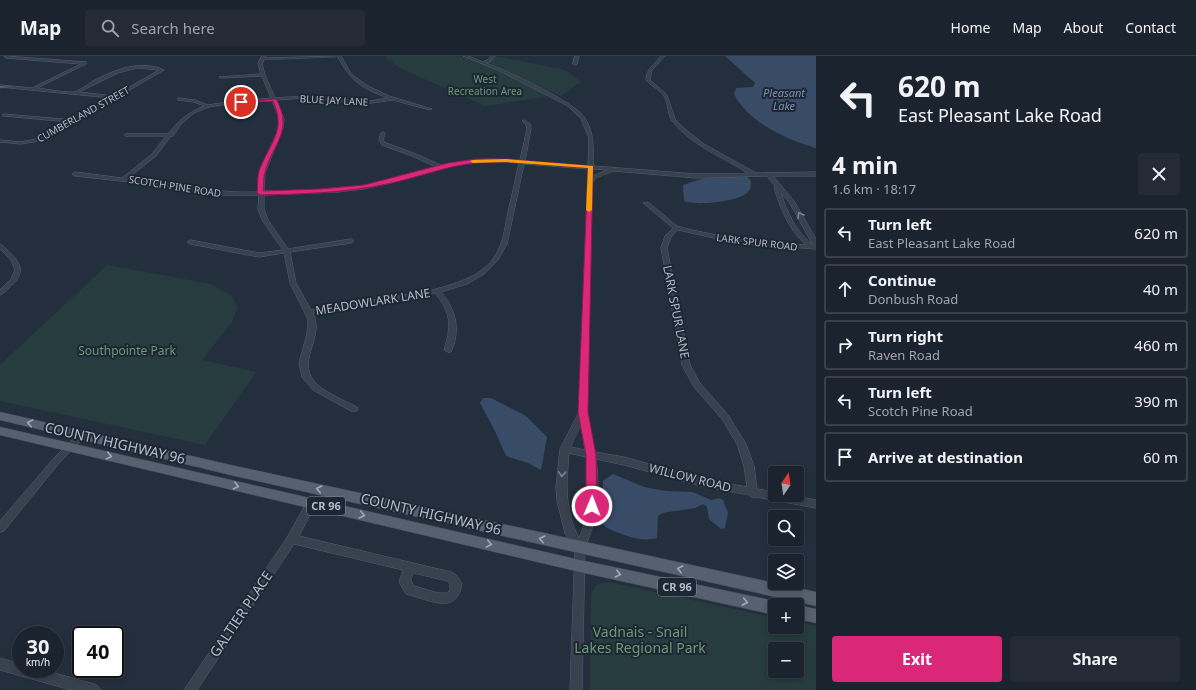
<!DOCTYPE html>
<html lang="en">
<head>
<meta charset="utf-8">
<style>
  :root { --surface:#1b232e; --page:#242b36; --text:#f1f3f6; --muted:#a0a4aa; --line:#39404a; --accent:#db2777 }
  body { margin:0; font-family:"Noto Sans",sans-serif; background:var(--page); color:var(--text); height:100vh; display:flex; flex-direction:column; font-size:15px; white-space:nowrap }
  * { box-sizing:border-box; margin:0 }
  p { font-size:13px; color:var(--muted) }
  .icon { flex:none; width:22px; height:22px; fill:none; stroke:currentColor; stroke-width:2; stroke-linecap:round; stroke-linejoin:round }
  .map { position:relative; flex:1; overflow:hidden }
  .panel { display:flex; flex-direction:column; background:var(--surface); width:380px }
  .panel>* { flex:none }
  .guide { background:#1b232e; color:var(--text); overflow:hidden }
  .needle { width:26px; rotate:13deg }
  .tools { position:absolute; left:768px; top:410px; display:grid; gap:8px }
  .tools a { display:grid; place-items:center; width:36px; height:36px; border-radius:4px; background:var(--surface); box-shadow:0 2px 6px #0003,0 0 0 1px var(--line); font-size:20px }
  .speed { position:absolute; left:12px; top:570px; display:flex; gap:8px; font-size:20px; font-weight:700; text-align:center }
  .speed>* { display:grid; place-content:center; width:52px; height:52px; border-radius:50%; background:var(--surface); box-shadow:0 2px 6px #0003,0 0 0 1px var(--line); line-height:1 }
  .speed small { font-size:10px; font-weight:400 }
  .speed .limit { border:2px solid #111; border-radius:6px; background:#fff; color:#111 }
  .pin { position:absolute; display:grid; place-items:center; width:34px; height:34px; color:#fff; margin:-17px; border:2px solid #fff; border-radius:50%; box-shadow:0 1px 4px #0007 }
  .me { position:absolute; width:44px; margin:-22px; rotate:1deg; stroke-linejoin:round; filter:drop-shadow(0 0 3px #0008) }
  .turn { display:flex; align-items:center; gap:14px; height:84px; padding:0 16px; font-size:18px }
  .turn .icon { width:52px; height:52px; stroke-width:2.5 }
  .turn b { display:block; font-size:28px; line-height:34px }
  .round { display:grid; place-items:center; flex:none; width:42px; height:42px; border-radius:4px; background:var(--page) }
  .head { display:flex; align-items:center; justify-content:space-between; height:68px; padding:0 16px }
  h1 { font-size:24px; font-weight:700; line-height:30px }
  .action { display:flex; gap:8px; margin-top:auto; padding:8px 16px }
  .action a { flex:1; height:46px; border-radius:4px; background:var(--accent); color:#fff; font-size:16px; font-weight:700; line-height:46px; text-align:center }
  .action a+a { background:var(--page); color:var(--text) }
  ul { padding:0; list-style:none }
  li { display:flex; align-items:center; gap:12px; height:50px; margin:0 8px 6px; padding:0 8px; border:2px solid var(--line); border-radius:4px }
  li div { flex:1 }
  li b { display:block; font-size:15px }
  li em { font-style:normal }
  header { display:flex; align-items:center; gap:24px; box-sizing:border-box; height:56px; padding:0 20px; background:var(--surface); border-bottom:1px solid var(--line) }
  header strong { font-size:19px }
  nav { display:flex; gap:22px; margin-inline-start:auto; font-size:14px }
  .search { width:280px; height:36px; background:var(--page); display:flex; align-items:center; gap:10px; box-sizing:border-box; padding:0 14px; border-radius:4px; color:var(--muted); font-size:15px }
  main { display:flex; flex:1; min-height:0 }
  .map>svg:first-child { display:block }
</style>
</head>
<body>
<header>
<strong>Map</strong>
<div class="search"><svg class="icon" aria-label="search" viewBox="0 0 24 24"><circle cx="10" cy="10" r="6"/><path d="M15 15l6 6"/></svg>Search here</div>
<nav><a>Home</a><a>Map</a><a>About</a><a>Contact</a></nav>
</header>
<main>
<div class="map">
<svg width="816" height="634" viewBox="0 0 816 634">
  <rect width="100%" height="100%" fill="#242f3e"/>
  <g fill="#263c3f" fill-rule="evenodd">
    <polygon points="386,0 460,0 492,11 550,40 485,50 400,12 386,2"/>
    <polygon points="495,0 561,13 568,16 581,26 561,40 488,6"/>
    <polygon points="107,209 211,228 232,240 237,251 232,266 202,304 256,316 205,389 0,345 0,309"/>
    <path d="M609,526L775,562V571H797V566L816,570V634H590L591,537L597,529ZM775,593H797V615H775Z"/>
  </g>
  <g fill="#394c67">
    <path d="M725,0H816V92C787,84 748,66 734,38L736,32L753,31L755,27Z"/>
    <path d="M747,120L751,125C751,129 751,133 748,136C739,146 695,150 684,145L683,129L705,122Z"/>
    <polygon points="483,342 491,342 526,360 547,381 541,414 528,407 506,400 495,375 480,347"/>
    <path d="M613,418L644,431L666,435L693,436L711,444L719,442L723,444L728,457L725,472L721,473L709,463L707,451L703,448L695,452L662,457L658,460L657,482C640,487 621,478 605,471L603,467V425Z"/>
  </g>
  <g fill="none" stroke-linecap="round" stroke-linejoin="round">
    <g stroke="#565f6c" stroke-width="1">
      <g id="minor">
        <path d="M5,0L86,6V8L37,32C45,33 68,37 74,36C80,34 88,29 93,25C114,14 141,3 164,14L44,84L21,88L0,86V84L21,86L41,82L69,66L5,60H3V58L73,64L111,42L0,31V29L32,32L81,8L6,2ZM138,12L159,14L114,40L79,36L118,17Z"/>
        <path d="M262,0H266L265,2L341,0L351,18L368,30L389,40L432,53L430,54L393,44L364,48L327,43L304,42L276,44L284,63L283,72L265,117L264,135C298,134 332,135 365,129C389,125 412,118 436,111L412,100L382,89L379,84L381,77L383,76L385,77L383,84L386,87L416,98L441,109L486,103L520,104L527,73L526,69L522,65L524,64L530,68L531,73L525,105L588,110L589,82L581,63L568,50L498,14L463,0H468L483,6L489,3L491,0H495L491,5L486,7C506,14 575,46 585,62C595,78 593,93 593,110L696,118H749C725,102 692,90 673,66C667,59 669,49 664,40C660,34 651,30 646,24C646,13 655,8 661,0H665L652,14L650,24L667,39L675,63L685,73L704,88L756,117L816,116V120H773L794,145L816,183V193L736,187L678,174L671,181L667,192L690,309L700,327L728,359L746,388L754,410L757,433L775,436V439H789L816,444V452L756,441L753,442L749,439L704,431L624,409L596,403C600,433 598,463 585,491L582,634H570L575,492L565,477L557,445L556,431L560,393L579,356L588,113L524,108L507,188L498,204L484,218L467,228L441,236C456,253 461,275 451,296H448L444,294C451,271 452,257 435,237L313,257C326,282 292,308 319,330C329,338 345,345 357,351L358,353L357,355H351L313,334L302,321L299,307L307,278L308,263L290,227L284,197L259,201L190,188L187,186L190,184L259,197L283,194L262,164L258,153L259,139H219L166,130L75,120L72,118L75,116L122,122L152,98L166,80H125V78H168C179,64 188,57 204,50L194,46L178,44V42L195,44L208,49L227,46L271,42L262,20L221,22L219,21L261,18L258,8ZM338,1C351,26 363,33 388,42L364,46L327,41L304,40L275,42L265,19L262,8L264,4ZM272,45L280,63L279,72L259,117V136C215,138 172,127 128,122L156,100L171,80H173L181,68L194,57L209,51L227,48ZM486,105L519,107C515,124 512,140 508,156C505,172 503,189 493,203C478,223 448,230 424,236L311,254L296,227L290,196L351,187L354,185L351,183L288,193L268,164L264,153V139L338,136L364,133L391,127L448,110ZM593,113L608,114L592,120ZM614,115L696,122L767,120L775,130L774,131C780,152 789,174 806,189L736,183L692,174L677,170L648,146L643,147L673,172L665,180L661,192L682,309L694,331L722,363L737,388L744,410L747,431L704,423L624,401L595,396L587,356L592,127L596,122ZM781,137L789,146L813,189C796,176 787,156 781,137ZM581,369L585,394L571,391ZM569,397L586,401L587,406C588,431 590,459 579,482C575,475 573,469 571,462C565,436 567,423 569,397Z"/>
        <polygon points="575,0 579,0 577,8 575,9 573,8"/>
        <path d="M0,188L2,189C25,210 28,217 2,238L0,239V234L11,223L15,214L11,204L0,193Z"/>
        <polygon points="82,376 85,377 86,379 85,381 60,406 4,475 0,476 0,465 54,402 79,377"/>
        <path d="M311,443L314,444L316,447L299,480L451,516L455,518L462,527C458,559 431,545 410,539L406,538L399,526L403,514L294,488L197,634H184L288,480L308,444ZM413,517L448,525L450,528V534L447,537H438L414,530L411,525Z"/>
        <polygon points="0,602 21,608 21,613 40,613 94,628 98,630 100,634 71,634 0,614"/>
      </g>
    </g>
    <g stroke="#414a57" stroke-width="1">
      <g id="major">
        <polygon points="0,30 15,31 0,32"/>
        <polygon points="0,356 235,410 816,536 816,550 235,420 0,364"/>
        <polygon points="0,371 580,504 775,545 781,549 775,549 775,559 580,516 0,379"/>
        <polygon points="797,549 816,553 816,567 797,563"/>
      </g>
    </g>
    <use href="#minor" fill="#38414e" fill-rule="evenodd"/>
    <use href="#major" fill="#56606e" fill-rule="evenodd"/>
  </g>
  <defs><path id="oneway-chevron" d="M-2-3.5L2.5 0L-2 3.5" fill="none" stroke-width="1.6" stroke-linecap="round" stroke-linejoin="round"/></defs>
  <g stroke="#7c8592">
    <use href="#oneway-chevron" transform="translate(800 159) rotate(-121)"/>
    <use href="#oneway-chevron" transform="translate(562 418) rotate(92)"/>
  </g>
  <g stroke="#a1aab7">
    <use href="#oneway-chevron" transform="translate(30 367) rotate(-167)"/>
    <use href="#oneway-chevron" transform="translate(109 400) rotate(13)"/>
    <use href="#oneway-chevron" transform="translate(236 430) rotate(13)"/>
    <use href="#oneway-chevron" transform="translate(319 433) rotate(-168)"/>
    <use href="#oneway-chevron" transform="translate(362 459) rotate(13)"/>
    <use href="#oneway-chevron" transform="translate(542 483) rotate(-167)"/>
    <use href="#oneway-chevron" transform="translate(489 488) rotate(13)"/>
    <use href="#oneway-chevron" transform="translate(680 513) rotate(-168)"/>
    <use href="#oneway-chevron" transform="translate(618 518) rotate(13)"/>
    <use href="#oneway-chevron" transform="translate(745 546) rotate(11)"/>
  </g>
  <path fill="#db2777" stroke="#8e194d" d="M276,43C294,75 273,87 265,116C263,122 264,129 263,135L320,133L364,129L448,107L476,103H506L593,110L588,356L596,399L597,450L595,454H588L586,450V399L578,356L588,112C551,110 513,103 476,107C445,110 417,122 387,128C345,137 303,138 260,139L257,137C258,130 257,122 259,115C269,88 287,75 273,45L241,47L239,46Z"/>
  <polygon fill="#f59e0b" points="506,103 593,110 592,154 589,156 586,154 588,112 506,106 473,107 470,105 473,104"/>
  <g text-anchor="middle" stroke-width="4" stroke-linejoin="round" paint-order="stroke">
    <g font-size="10" fill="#6b9a76" stroke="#1d2633">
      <text x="485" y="27">West<tspan x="485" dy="12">Recreation Area</tspan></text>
    </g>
    <g font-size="10" fill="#b4bcc9" stroke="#1d2633">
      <text transform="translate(334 44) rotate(3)" y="4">BLUE JAY LANE</text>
      <text transform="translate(83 58) rotate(-29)" y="4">CUMBERLAND STREET</text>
      <text transform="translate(175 130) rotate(9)" y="4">SCOTCH PINE ROAD</text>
      <text transform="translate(757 186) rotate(7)" y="4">LARK SPUR ROAD</text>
    </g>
    <g font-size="11" font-style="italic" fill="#7c92b1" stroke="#1d2633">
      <text x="784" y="41">Pleasant<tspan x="784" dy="13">Lake</tspan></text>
    </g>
    <g fill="#1d2633" stroke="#878f9c" stroke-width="1">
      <rect x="307" y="441" width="38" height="18" rx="3"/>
      <rect x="658" y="522" width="38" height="18" rx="3"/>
    </g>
    <g font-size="11" font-weight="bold" fill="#b4bcc9">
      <text x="326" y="454">CR 96</text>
      <text x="677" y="535">CR 96</text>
    </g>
    <g font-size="12" fill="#b4bcc9" stroke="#1d2633">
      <text transform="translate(373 246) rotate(-9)" y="4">MEADOWLARK LANE</text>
      <text transform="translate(676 256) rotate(79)" y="4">LARK SPUR LANE</text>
      <text transform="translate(690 422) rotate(14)" y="4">WILLOW ROAD</text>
    </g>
    <g font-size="12" fill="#6b9a76" stroke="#1d2633">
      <text x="127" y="299">Southpointe Park</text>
    </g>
    <g font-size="14" fill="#b4bcc9" stroke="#1d2633">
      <text transform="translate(115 387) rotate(13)" y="5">COUNTY HIGHWAY 96</text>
      <text transform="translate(431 458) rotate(13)" y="5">COUNTY HIGHWAY 96</text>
      <text transform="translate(241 558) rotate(-56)" y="5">GALTIER PLACE</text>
    </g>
    <g font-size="14" fill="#6b9a76" stroke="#1d2633">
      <text x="640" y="581">Vadnais - Snail<tspan x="640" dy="16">Lakes Regional Park</tspan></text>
    </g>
  </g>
</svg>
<div class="tools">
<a><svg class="needle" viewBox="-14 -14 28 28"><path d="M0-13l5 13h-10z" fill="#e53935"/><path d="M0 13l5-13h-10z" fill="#a0a4aa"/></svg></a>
<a><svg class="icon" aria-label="search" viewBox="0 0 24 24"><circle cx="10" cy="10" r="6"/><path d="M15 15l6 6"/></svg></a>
<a><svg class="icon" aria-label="layers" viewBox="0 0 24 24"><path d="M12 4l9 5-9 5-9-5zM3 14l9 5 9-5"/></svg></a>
<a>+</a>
<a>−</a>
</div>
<div class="speed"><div>30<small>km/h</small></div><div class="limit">40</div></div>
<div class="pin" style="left:241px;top:46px;background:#d93025"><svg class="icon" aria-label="arrive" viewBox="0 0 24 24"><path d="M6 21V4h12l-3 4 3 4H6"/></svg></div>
<svg class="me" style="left:592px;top:450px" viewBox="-20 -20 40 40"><circle r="17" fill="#db2777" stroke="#fff" stroke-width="3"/><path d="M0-11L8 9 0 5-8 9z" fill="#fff"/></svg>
</div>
<section class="panel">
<div class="guide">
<div class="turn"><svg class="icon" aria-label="left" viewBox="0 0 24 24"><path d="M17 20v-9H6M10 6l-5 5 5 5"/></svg><div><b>620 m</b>East Pleasant Lake Road</div></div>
</div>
<div class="head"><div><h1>4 min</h1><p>1.6 km · 18:17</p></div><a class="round"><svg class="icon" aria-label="close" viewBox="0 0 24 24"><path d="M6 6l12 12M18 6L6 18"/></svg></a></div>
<ul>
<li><svg class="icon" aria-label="left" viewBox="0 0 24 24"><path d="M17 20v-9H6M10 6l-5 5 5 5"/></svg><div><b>Turn left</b><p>East Pleasant Lake Road</p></div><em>620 m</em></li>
<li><svg class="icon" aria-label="ahead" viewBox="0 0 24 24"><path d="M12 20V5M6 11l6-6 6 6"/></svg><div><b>Continue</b><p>Donbush Road</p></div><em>40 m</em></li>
<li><svg class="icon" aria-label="right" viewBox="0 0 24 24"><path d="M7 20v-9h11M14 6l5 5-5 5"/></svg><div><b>Turn right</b><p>Raven Road</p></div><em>460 m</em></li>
<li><svg class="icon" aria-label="left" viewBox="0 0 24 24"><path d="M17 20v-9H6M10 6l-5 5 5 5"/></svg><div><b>Turn left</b><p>Scotch Pine Road</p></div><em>390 m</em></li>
<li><svg class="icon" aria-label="arrive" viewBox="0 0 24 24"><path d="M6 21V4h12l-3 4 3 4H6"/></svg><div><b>Arrive at destination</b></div><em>60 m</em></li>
</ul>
<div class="action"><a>Exit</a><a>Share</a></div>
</section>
</main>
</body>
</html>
